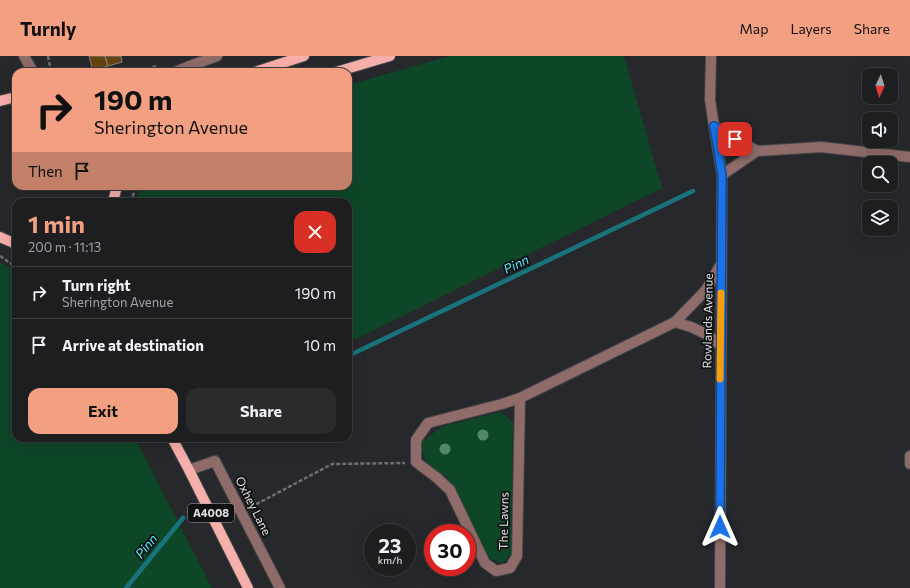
<!DOCTYPE html>
<html lang="en">
<head>
<meta charset="utf-8">
<style>
  :root { --surface:#1d1e20; --page:#2a2b2d; --text:#f1f3f6; --muted:#a0a2a5; --line:#3b3c3e; --accent:#f2a081 }
  body { margin:0; font-family:Commissioner,sans-serif; background:var(--page); color:var(--text); height:100vh; display:flex; flex-direction:column; font-size:15px; white-space:nowrap }
  * { box-sizing:border-box; margin:0 }
  p { font-size:13px; color:var(--muted) }
  .icon { flex:none; width:22px; height:22px; fill:none; stroke:currentColor; stroke-width:2; stroke-linecap:round; stroke-linejoin:round }
  .map { position:relative; flex:1; overflow:hidden }
  .drawer { position:absolute; left:12px; top:142px; width:340px; height:244px; display:flex; flex-direction:column; background:var(--surface); border-radius:12px; box-shadow:0 4px 16px #0002,0 0 0 1px var(--line) }
  .drawer>* { flex:none }
  .guide { position:absolute; left:12px; top:12px; width:340px; height:122px; border-radius:12px; box-shadow:0 4px 16px #0002,0 0 0 1px var(--line); background:#f2a081; color:#111; overflow:hidden }
  .needle { width:26px; rotate:184deg }
  .fabs { position:absolute; left:862px; top:12px; display:grid; gap:8px }
  .fabs a { display:grid; place-items:center; width:36px; height:36px; border-radius:8px; background:var(--surface); box-shadow:0 4px 16px #0002,0 0 0 1px var(--line); font-size:20px }
  .speed { position:absolute; left:364px; top:468px; display:flex; gap:8px; font-size:20px; font-weight:700; text-align:center }
  .speed>* { display:grid; place-content:center; width:52px; height:52px; border-radius:50%; background:var(--surface); box-shadow:0 4px 16px #0002,0 0 0 1px var(--line); line-height:1 }
  .speed small { font-size:10px; font-weight:400 }
  .speed .limit { border:6px solid #d22; background:#fff; color:#111 }
  .pin { position:absolute; display:grid; place-items:center; width:34px; height:34px; color:#fff; margin:-17px; border-radius:8px; box-shadow:0 2px 6px #0006 }
  .me { position:absolute; width:44px; margin:-22px; rotate:0deg; stroke-linejoin:round; filter:drop-shadow(0 0 3px #0008) }
  .turn { display:flex; align-items:center; gap:14px; height:84px; padding:0 16px; font-size:18px }
  .turn .icon { width:52px; height:52px; stroke-width:2.5 }
  .turn b { display:block; font-size:28px; line-height:34px }
  .then { display:flex; align-items:center; height:38px; padding:0 16px; background:#0003; gap:8px; font-size:15px }
  .round { display:grid; place-items:center; flex:none; width:42px; height:42px; border-radius:12px; background:var(--page) }
  .head { display:flex; align-items:center; justify-content:space-between; height:68px; padding:0 16px }
  h1 { font-size:24px; font-weight:700; line-height:30px; color:var(--accent) }
  .cta { display:flex; gap:8px; margin-top:auto; padding:8px 16px }
  .cta a { flex:1; height:46px; border-radius:12px; background:var(--accent); color:#111; font-size:16px; font-weight:700; line-height:46px; text-align:center }
  .cta a+a { background:var(--page); color:var(--text) }
  ul { padding:0; list-style:none }
  li { display:flex; align-items:center; gap:12px; height:52px; padding:0 16px; border-top:1px solid var(--line) }
  li div { flex:1 }
  li b { display:block; font-size:15px }
  li em { font-style:normal }
  header { display:flex; align-items:center; gap:24px; box-sizing:border-box; height:56px; padding:0 20px; background:var(--accent); color:#111 }
  header strong { font-size:19px }
  nav { display:flex; gap:22px; margin-inline-start:auto; font-size:14px }
  .map>svg:first-child { display:block }
</style>
</head>
<body>
<header>
<strong>Turnly</strong>
<nav><a>Map</a><a>Layers</a><a>Share</a></nav>
</header>
<div class="map">
<svg width="910" height="532" viewBox="0 0 910 532">
  <rect width="100%" height="100%" fill="#27282b"/>
  <g fill="#0e4628">
    <polygon points="450,0 624,0 662,132 348,287 348,146 134,146 142,130 348,130 348,29"/>
    <polygon points="0,206 16,215 16,382 135,382 212,532 0,532"/>
    <polygon points="500,356 513,366 511,498 502,508 487,500 448,422 427,409 420,388 441,371"/>
  </g>
  <g fill="none" stroke-linecap="round" stroke-linejoin="round">
    <g stroke="#19737b" stroke-width="4.5">
      <polyline points="348,300 693,135"/>
      <polyline points="126,532 183,462"/>
    </g>
  </g>
  <g fill="#664310" stroke="#878482">
    <polygon points="89,0 105,0 108,10 93,15"/>
    <polygon points="105,0 121,0 122,6 108,10"/>
  </g>
  <g fill="none" stroke-linecap="round" stroke-linejoin="round">
    <g stroke="#454648" stroke-width="12">
      <g id="minor">
        <polyline points="24,0 33,16"/>
        <polyline points="711,0 710,44 714,70 722,119 720,532"/>
        <polyline points="175,16 187,11 217,0"/>
        <polyline points="714,70 757,95 722,119"/>
        <polyline points="757,95 821,91 910,101"/>
        <polyline points="675,266 691,271 708,279 720,289"/>
        <polyline points="520,342 502,348 428,367 416,384 416,406 436,421 450,434 485,507 496,515 510,512 517,500 520,342 675,266 706,234 721,208"/>
        <polyline points="910,400 910,408"/>
        <polyline points="189,414 215,405 280,532"/>
      </g>
    </g>
    <g stroke="#454648" stroke-width="12">
      <g id="major">
        <polyline points="255,16 304,0"/>
        <polyline points="336,16 390,0"/>
        <polyline points="0,45 16,41"/>
        <polyline points="113,146 117,130"/>
        <polyline points="0,181 16,188"/>
        <polyline points="172,382 189,414 248,532"/>
      </g>
    </g>
    <g stroke="#6e6f72" stroke-width="2.5" stroke-dasharray="4 2" stroke-linecap="butt">
      <polyline points="48,0 51,16"/>
      <polyline points="135,16 157,10 159,16"/>
      <polyline points="130,146 137,130"/>
      <polyline points="0,200 16,211"/>
      <polyline points="251,451 332,408 405,407"/>
    </g>
    <use href="#minor" stroke="#8f6c6a" stroke-width="10"/>
    <use href="#major" stroke="#f7afac" stroke-width="10"/>
  </g>
  <g fill="#518968">
    <circle cx="483" cy="379" r="5.5"/>
    <circle cx="445" cy="393" r="5.5"/>
  </g>
  <g fill="none" stroke-linecap="round" stroke-linejoin="round">
    <g stroke="#114b97" stroke-width="10">
      <polyline id="route" points="720,471 722,119 714,70 735,83"/>
    </g>
    <use href="#route" stroke="#1a73e8" stroke-width="7"/>
    <polyline stroke="#f59e0b" stroke-width="7" points="720,323 721,237"/>
  </g>
  <g text-anchor="middle" stroke-width="3.5" stroke-linejoin="round" paint-order="stroke">
    <rect fill="#101112" stroke="#a2a3a4" stroke-width="1" x="188" y="448" width="46" height="18" rx="3"/>
    <g font-size="11" font-weight="bold" fill="#e0e1e3">
      <text x="211" y="461">A4008</text>
    </g>
    <g font-size="12" fill="#e0e1e3" stroke="#101112">
      <text transform="translate(708 265) rotate(-89)" y="4">Rowlands Avenue</text>
      <text transform="translate(253 450) rotate(63)" y="4">Oxhey Lane</text>
      <text transform="translate(504 465) rotate(-89)" y="4">The Lawns</text>
    </g>
    <g font-size="13" font-style="italic" fill="#4eedfb" stroke="#101112">
      <text transform="translate(516 208) rotate(-26)" y="5">Pinn</text>
      <text transform="translate(146 490) rotate(-51)" y="5">Pinn</text>
    </g>
  </g>
</svg>
<div class="fabs">
<a><svg class="needle" viewBox="-14 -14 28 28"><path d="M0-13l5 13h-10z" fill="#e53935"/><path d="M0 13l5-13h-10z" fill="#a0a2a5"/></svg></a>
<a><svg class="icon" aria-label="sound" viewBox="0 0 24 24"><path d="M4 9h4l5-4v14l-5-4H4zM17 9q2 3 0 6"/></svg></a>
<a><svg class="icon" aria-label="search" viewBox="0 0 24 24"><circle cx="10" cy="10" r="6"/><path d="M15 15l6 6"/></svg></a>
<a><svg class="icon" aria-label="layers" viewBox="0 0 24 24"><path d="M12 4l9 5-9 5-9-5zM3 14l9 5 9-5"/></svg></a>
</div>
<div class="speed"><div>23<small>km/h</small></div><div class="limit">30</div></div>
<div class="pin" style="left:735px;top:83px;background:#d93025"><svg class="icon" aria-label="arrive" viewBox="0 0 24 24"><path d="M6 21V4h12l-3 4 3 4H6"/></svg></div>
<svg class="me" style="left:720px;top:471px" viewBox="-20 -20 40 40"><path d="M0-17L14 15 0 8-14 15z" fill="#1a73e8" stroke="#fff" stroke-width="4"/></svg>
<div class="guide">
<div class="turn"><svg class="icon" aria-label="right" viewBox="0 0 24 24"><path d="M7 20v-9h11M14 6l5 5-5 5"/></svg><div><b>190 m</b>Sherington Avenue</div></div>
<div class="then">Then<svg class="icon" aria-label="arrive" viewBox="0 0 24 24"><path d="M6 21V4h12l-3 4 3 4H6"/></svg></div>
</div>
<section class="drawer">
<div class="head"><div><h1>1 min</h1><p>200 m · 11:13</p></div><a class="round" style="background:#d93025;color:#fff"><svg class="icon" aria-label="close" viewBox="0 0 24 24"><path d="M6 6l12 12M18 6L6 18"/></svg></a></div>
<ul>
<li><svg class="icon" aria-label="right" viewBox="0 0 24 24"><path d="M7 20v-9h11M14 6l5 5-5 5"/></svg><div><b>Turn right</b><p>Sherington Avenue</p></div><em>190 m</em></li>
<li><svg class="icon" aria-label="arrive" viewBox="0 0 24 24"><path d="M6 21V4h12l-3 4 3 4H6"/></svg><div><b>Arrive at destination</b></div><em>10 m</em></li>
</ul>
<div class="cta"><a>Exit</a><a>Share</a></div>
</section>
</div>
</body>
</html>
